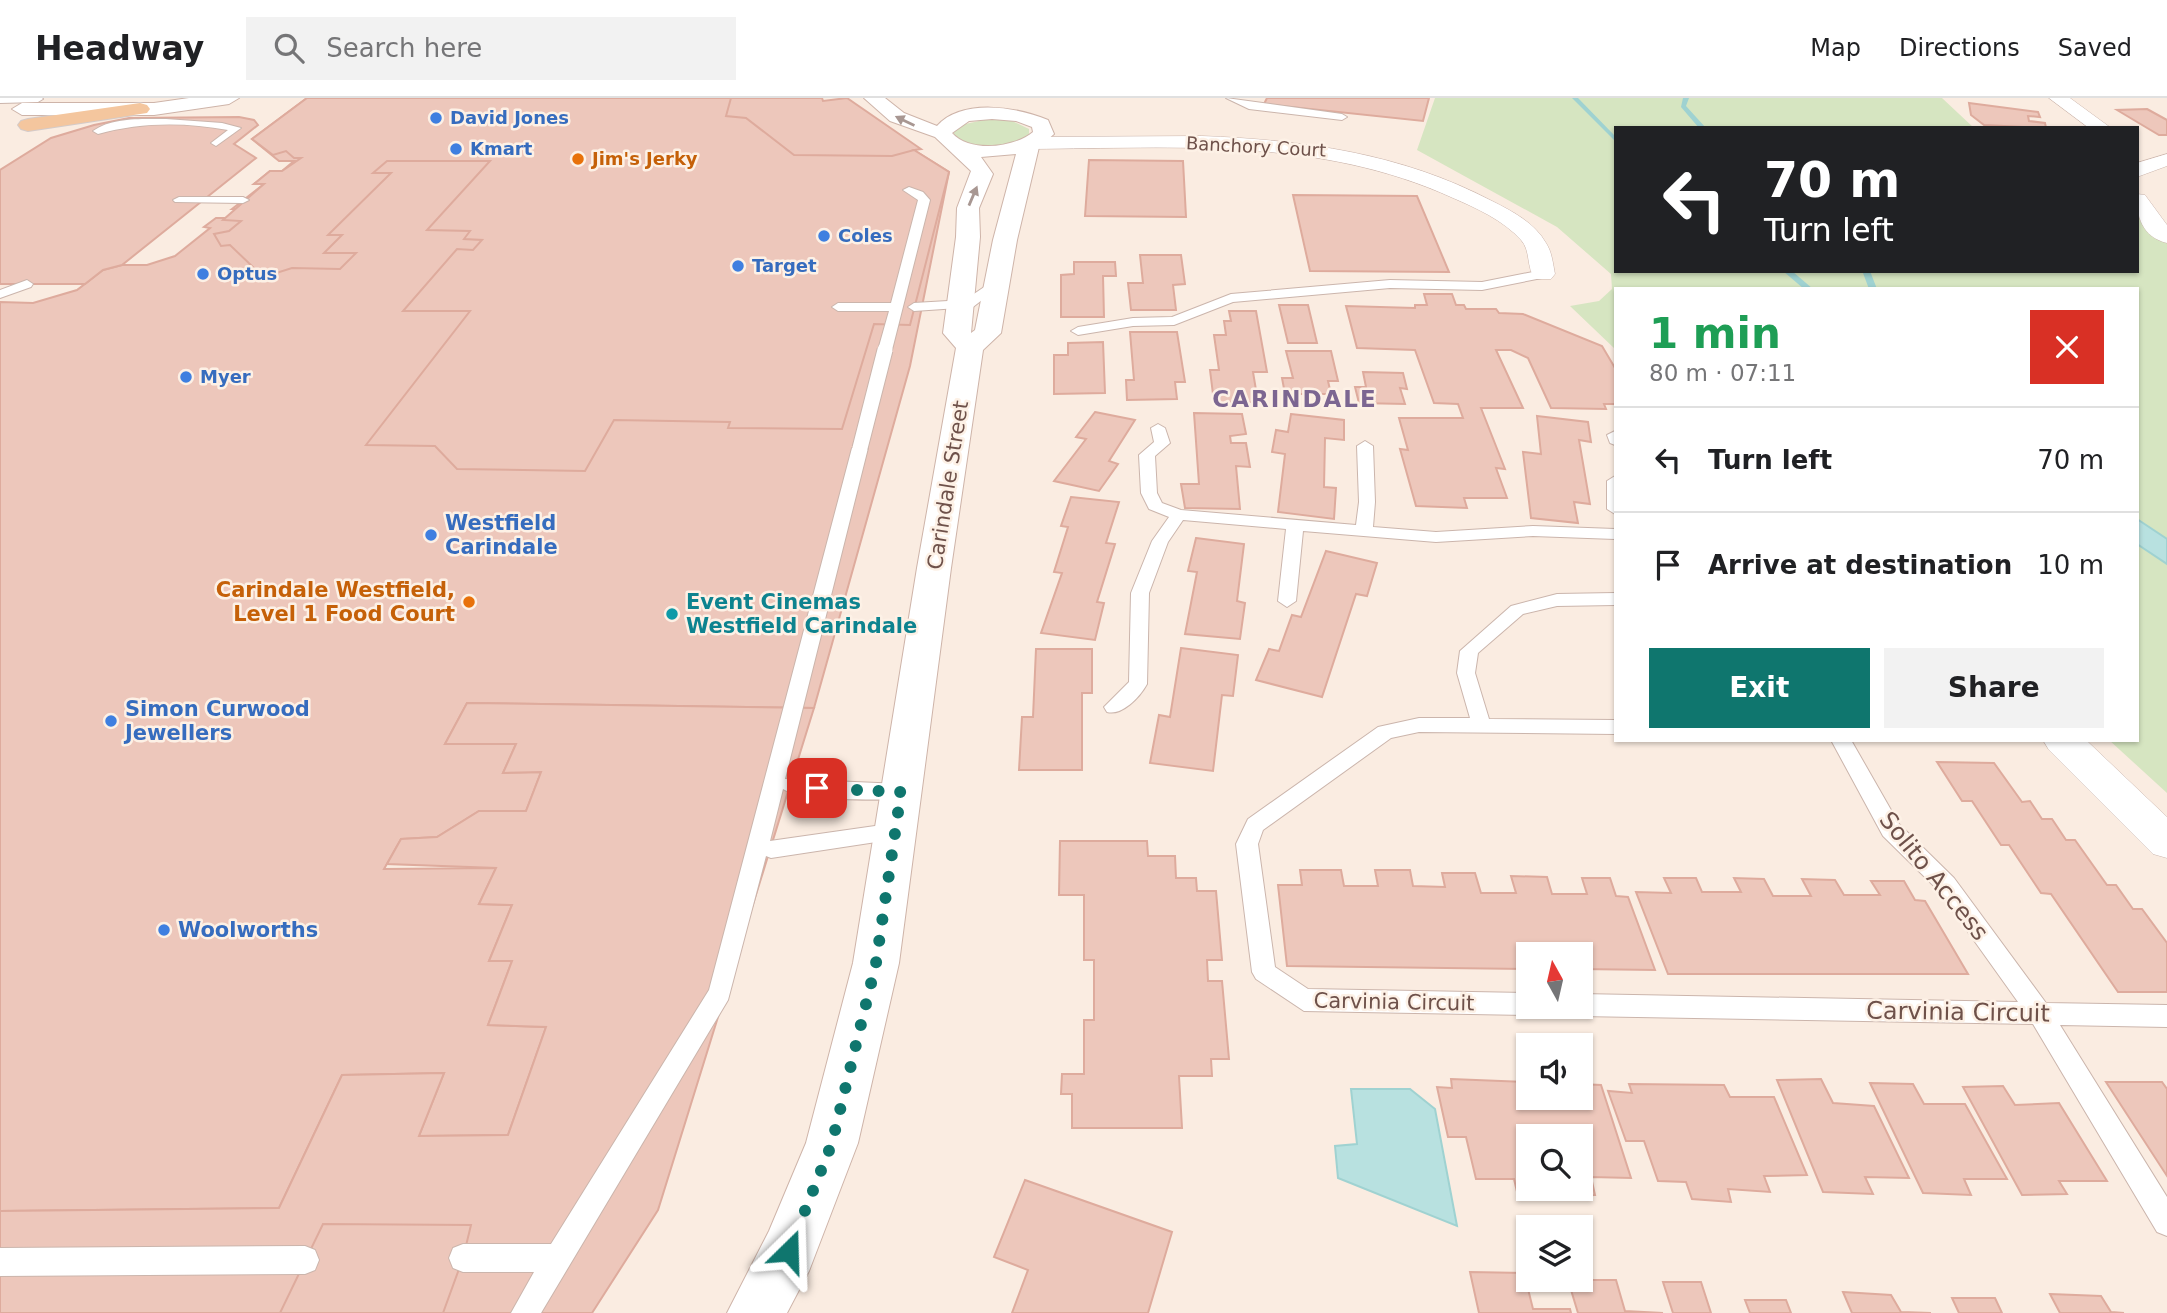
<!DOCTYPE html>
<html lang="en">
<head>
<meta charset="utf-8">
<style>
  :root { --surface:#fff; --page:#f2f2f2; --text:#202124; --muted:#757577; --line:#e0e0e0; --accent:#0f766e }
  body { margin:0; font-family:"DejaVu Sans",sans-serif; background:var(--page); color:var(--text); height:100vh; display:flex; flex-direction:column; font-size:26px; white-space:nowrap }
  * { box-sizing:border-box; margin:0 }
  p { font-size:23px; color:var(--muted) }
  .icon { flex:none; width:38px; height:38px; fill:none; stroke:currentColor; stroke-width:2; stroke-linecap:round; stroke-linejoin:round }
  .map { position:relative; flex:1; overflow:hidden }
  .side { position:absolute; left:1614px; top:189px; width:525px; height:455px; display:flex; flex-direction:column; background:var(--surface); border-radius:0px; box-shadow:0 2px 5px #0004 }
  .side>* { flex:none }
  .guide { position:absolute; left:1614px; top:28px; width:525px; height:147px; border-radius:0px; box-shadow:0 2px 5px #0004; background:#202124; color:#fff; overflow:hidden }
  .needle { width:46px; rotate:352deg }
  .controls { position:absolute; left:1516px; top:844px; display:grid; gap:14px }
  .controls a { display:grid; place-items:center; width:77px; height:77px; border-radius:0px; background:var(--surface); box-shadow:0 2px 5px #0004; font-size:35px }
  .pin { position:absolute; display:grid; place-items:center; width:60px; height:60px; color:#fff; margin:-30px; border-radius:14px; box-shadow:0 4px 10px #0006 }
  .me { position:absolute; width:77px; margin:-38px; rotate:22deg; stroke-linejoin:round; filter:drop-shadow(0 0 5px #0008) }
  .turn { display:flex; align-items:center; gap:24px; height:147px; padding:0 35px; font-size:32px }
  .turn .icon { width:91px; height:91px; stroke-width:2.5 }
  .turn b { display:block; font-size:49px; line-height:60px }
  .round { display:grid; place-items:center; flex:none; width:74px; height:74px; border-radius:0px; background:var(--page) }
  .head { display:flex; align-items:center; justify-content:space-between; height:119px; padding:0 35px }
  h1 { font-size:42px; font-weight:600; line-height:52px; color:#1e9e55 }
  .action { display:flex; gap:14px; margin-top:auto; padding:14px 35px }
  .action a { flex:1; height:80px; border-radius:0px; background:var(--accent); color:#fff; font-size:28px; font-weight:600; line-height:80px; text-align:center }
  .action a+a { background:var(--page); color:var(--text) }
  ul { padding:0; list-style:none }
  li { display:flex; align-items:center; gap:21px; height:105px; padding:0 35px; border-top:2px solid var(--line) }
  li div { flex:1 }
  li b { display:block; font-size:26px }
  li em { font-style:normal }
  header { display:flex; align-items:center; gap:42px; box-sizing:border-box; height:98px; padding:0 35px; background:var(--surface); border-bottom:2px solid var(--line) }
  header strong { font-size:33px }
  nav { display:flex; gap:38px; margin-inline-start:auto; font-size:24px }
  .search { width:490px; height:63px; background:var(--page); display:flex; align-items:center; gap:18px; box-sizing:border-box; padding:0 24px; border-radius:0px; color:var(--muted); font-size:26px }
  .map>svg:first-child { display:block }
</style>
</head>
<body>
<header>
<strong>Headway</strong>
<div class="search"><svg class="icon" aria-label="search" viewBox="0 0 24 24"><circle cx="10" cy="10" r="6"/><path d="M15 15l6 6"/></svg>Search here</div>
<nav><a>Map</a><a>Directions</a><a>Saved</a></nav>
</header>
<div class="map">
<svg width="2167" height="1215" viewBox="0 0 2167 1215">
  <rect width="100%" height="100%" fill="#faece1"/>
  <g fill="#d6e5c1">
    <polygon points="1435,0 1942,0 1974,30 1615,30 1615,173 2137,173 2137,102 2167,138 2167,695 2109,642 2137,642 2137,191 1615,191 1615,251 1570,208 1599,203 1612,191 1611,176 1557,129 1417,52"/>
    <path d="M988,21L1010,22L1029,31V37C1010,54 974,51 954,38V32L961,27Z"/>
  </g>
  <g fill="#b8e1e0" stroke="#9fd2d1" stroke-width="2">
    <polygon points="2137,421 2167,441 2167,466 2137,446"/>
    <polygon points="1351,991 1410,991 1435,1011 1457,1128 1338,1080 1335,1048 1357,1046"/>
  </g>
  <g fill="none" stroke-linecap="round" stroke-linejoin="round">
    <g fill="#9fd2d1" fill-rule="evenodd">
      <polygon points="1572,0 1578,0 1615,38 1615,43"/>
      <polygon points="1683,0 1689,0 1686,8 1706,30 1699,30 1681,9"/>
      <polygon points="1783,173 1792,173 1813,191 1804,191"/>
      <polygon points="1864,173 1870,173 1877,191 1869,191 1863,175"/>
    </g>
  </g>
  <g fill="#edc7bb" stroke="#deab9d" stroke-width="2" fill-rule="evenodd">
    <polygon points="307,0 822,0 823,3 847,0 921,51 914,52 949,74 910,268 814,610 467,605 445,646 516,646 503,675 541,674 526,713 479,713 437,739 401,741 384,771 496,770 479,806 512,807 489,863 512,863 488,927 546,929 508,1037 419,1038 444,975 342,977 279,1110 0,1113 0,204 33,205 77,192 103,172 122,167 147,167 175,158 210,130 204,129 216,120 227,120 237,111 232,111 264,86 254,86 270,73 282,73 294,63 279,63 252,41"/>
    <polygon points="307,0 731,0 726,18 746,20 794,57 892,58 914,52 949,74 910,227 874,226 842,331 728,330 730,324 614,322 585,373 457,371 435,348 366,347 470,213 403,213 457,151 473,152 482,142 464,141 470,133 427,132 490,63 387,63 373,75 391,75 328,137 342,137 324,155 356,155 340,171 292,170 251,183 247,179 255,171 230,147 221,148 214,136 229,133 241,123 223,122 264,86 254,86 270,73 282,73 301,60 294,60 286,53 273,57 252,41"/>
    <polygon points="1267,0 1429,0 1423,23 1264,6"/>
    <polygon points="1969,5 2038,14 2040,19 2028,18 2029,23 2045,25 2046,30 1984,27 1971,17"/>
    <polygon points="2147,11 2167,22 2167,37 2159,37 2117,12"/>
    <polygon points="239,19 254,22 258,27 234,46 256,60 122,167 103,172 85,186 0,186 0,72 51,40 94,27 129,20"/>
    <polygon points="1089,62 1183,63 1186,119 1085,118"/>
    <polygon points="1293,97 1417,98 1449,174 1310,173"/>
    <polygon points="1140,157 1181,157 1185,186 1173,187 1176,212 1131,212 1128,185 1143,185"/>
    <polygon points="1074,164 1115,164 1116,178 1103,178 1104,219 1061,219 1061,177 1074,176"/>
    <polygon points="1424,196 1452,196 1456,207 1464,207 1466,211 1496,211 1499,215 1523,216 1602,248 1615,270 1615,306 1604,306 1606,311 1551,310 1528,260 1511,252 1496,252 1523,310 1481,310 1505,371 1496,370 1507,400 1464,400 1467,410 1416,408 1400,351 1408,352 1399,320 1463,320 1458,306 1434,305 1415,252 1357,250 1346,208 1415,210 1415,207 1427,207"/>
    <polygon points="1279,207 1308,207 1317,245 1288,245"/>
    <polygon points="1229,213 1256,213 1267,274 1253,274 1258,304 1214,304 1210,272 1219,272 1214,237 1226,237 1224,223 1231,223"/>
    <polygon points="1130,234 1177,234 1185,284 1175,284 1177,301 1127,302 1126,282 1134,282"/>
    <polygon points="1103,244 1105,295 1054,296 1054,257 1068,257 1068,245"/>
    <polygon points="1286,253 1331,253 1338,283 1328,283 1331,296 1285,296 1282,280 1293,280"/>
    <polygon points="1363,274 1403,275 1407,291 1400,290 1405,306 1359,305 1355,289 1366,289"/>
    <polygon points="1095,314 1135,322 1109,363 1118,366 1099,393 1054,383 1086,341 1076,339"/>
    <polygon points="1194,315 1242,316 1246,336 1230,338 1231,345 1246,345 1250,369 1236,368 1240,411 1185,410 1181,386 1199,386"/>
    <polygon points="1291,316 1344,322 1344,342 1325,340 1324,389 1336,390 1334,421 1278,414 1285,356 1272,354 1276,332 1288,334"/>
    <polygon points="1537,318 1588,324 1591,344 1579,342 1590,406 1574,404 1578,425 1531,420 1523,354 1541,356"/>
    <polygon points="1071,399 1119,404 1106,445 1115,446 1097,504 1104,505 1095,542 1041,535 1062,475 1054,474 1068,429 1061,428"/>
    <polygon points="1196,440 1244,446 1237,503 1245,505 1240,541 1185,536 1197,474 1188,473"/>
    <polygon points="1326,453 1377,465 1367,498 1356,496 1322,599 1256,582 1269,551 1279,553 1292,517 1301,519"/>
    <polygon points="1181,550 1238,557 1233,598 1222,597 1213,673 1150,665 1159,617 1170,619"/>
    <polygon points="1036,551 1092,551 1092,595 1082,595 1082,672 1019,672 1022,619 1033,619"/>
    <polygon points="467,605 814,610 658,1112 592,1215 0,1215 0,1113 279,1110 342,977 444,975 419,1038 508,1037 546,929 488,927 512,863 489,863 512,807 479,806 496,770 387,766 401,741 437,739 479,713 526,713 541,674 503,675 516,646 445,646"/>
    <polygon points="1937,664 1994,665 2022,704 2030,703 2042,721 2052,721 2066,742 2075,742 2107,787 2116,787 2133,811 2142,811 2167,845 2167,894 2118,894 2051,796 2041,795 2009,747 2001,747 1972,703 1962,703"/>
    <polygon points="1060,743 1147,743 1148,758 1175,758 1176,780 1196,780 1197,793 1216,793 1222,862 1207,862 1208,883 1222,883 1229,961 1211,961 1212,978 1179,978 1182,1030 1072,1030 1072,996 1061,996 1062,976 1084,976 1084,922 1094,922 1094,862 1084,862 1084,797 1059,797"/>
    <polygon points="1300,772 1341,772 1344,788 1378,788 1375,772 1410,772 1413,788 1445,789 1442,775 1475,775 1481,795 1516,795 1511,778 1547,779 1552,796 1587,796 1582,780 1610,780 1616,798 1628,799 1655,872 1580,871 1580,856 1528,856 1528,871 1287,868 1278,787 1302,787"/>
    <polygon points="1664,780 1696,780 1702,794 1741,794 1734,780 1764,781 1773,798 1811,798 1802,781 1835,782 1844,797 1880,797 1871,783 1904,783 1915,802 1925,803 1968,876 1668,876 1636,794 1671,795"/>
    <path d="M1451,981L1528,984V999H1580V986L1601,987L1631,1080L1591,1079L1595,1097L1518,1098L1514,1081H1476L1466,1039H1448L1437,989L1452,990ZM1528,1038H1580V1090H1528Z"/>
    <polygon points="1821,981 1833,1005 1874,1008 1909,1080 1865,1079 1873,1096 1823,1094 1777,982"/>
    <polygon points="2106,984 2162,984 2167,991 2167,1078"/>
    <polygon points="1870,985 1913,986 1924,1006 1965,1006 2007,1081 1964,1081 1971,1097 1923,1095"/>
    <polygon points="1629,986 1724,987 1730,999 1774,999 1807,1077 1764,1078 1770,1094 1728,1091 1731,1104 1692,1101 1686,1084 1658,1083 1644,1043 1626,1043 1608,993 1632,995"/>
    <polygon points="2003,988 2015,1007 2059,1005 2107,1083 2059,1083 2067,1096 2022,1097 1963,989"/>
    <polygon points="1025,1082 1172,1134 1148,1215 1012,1215 1028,1172 994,1159"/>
    <polygon points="323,1126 471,1127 463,1160 443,1215 280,1215"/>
    <polygon points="1470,1174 1524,1175 1533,1211 1570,1211 1571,1215 1479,1215"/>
    <polygon points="1568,1182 1616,1182 1625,1213 1663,1215 1578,1215"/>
    <polygon points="1663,1184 1701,1184 1711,1215 1673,1215"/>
    <polygon points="1843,1194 1891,1197 1901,1214 1931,1215 1852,1215"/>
    <polygon points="2050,1196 2101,1198 2111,1214 2124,1215 2060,1215"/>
    <polygon points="1952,1200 1995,1200 2002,1215 1959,1215"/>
    <polygon points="1745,1202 1786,1202 1791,1215 1750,1215"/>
  </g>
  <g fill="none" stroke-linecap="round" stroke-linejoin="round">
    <g stroke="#cbb5ac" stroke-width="2">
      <g id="lane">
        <polygon points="0,0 42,0 43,1 38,4 0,5"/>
        <polygon points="1226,0 1342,16 1347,19 1342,22 1249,11"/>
        <path d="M166,21L222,25L241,30L216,48L211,45L228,32C185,24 140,24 98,36L93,33C112,19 143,21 166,21Z"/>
        <polygon points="909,89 923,94 930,102 892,252 885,256 878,252 889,213 838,213 832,209 838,205 891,205 918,102 903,92"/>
        <polygon points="179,99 243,99 249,102 243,105 175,104 173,102"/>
        <polygon points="1543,172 1549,176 1547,179 1482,192 1390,190 1233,204 1174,227 1133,228 1078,237 1071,233 1078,229 1133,220 1172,219 1231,196 1390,182 1482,184"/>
        <polygon points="996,181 1002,185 1000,188 973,209 914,213 908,209 914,205 965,202"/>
        <polygon points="27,182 33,186 31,189 0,200 0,192"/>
        <path d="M1158,326L1165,330L1170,345L1155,358L1157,395L1162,405L1181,412L1356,427L1359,404L1357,348L1365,343L1373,348L1375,404L1373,429L1436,434L1533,428L1615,431V441L1533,438L1436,444L1303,433L1296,503L1287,509L1278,503L1286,431L1183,422L1168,444L1149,495L1147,586C1140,599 1122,618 1107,614L1104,609L1129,584L1131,495L1152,443L1169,419L1149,411L1141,395L1139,357L1154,344L1151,330Z"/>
        <polygon points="1615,333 1615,347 1610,345 1607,337"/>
        <path d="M860,345L868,350L785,681L901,686L908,688L911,694L908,700L901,702C874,701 803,704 783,691L770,743L896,725L904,727L907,733L904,739L896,741L771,760L766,758L728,902L541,1215H511L534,1174H463L453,1170L449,1160L453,1150L463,1146H551L709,892L852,350Z"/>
        <polygon points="1615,378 1615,416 1607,411 1607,383"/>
        <polygon points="1615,495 1615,507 1557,508 1523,516 1478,555 1475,575 1489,621 1615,622 1615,636 1419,634 1391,640 1263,732 1258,746 1275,869 1308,891 1528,895 1528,908 1539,908 1536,914 1528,917 1304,913 1256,881 1252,874 1236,746 1248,721 1378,629 1419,620 1470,620 1457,575 1460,553 1511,508 1557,496"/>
        <polygon points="1831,642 1851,642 1899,726 1954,780 2046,905 2167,907 2167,929 2060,927 2167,1099 2167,1138 2157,1134 2033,926 1580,918 1572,915 1569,908 1580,908 1580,896 2018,904 1938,792 1883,738"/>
        <polygon points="305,1148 315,1152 319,1162 315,1172 305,1176 0,1178 0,1150"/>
      </g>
    </g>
    <g stroke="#cbb5ac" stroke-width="1">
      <g id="street">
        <polygon points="2049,0 2070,0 2111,30 2089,30"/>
        <path d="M1202,38C1303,42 1401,55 1492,103C1512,113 1535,125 1546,145C1552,154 1553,166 1555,176L1551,181H1535C1526,169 1531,153 1521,142C1503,122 1476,110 1453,100C1319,39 1177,50 1033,51L1026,49L1023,45L1026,41L1033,39Z"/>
        <polygon points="2167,56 2167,68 2137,79 2137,65"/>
        <path d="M2137,96L2145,97L2167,127V145C2142,139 2136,118 2137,96Z"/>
        <polygon points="2043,642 2086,642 2167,719 2167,760 2153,756 2049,652"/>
      </g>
    </g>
    <g stroke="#ceb4a9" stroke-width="2">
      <g id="secondary">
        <polygon points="189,0 239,0 229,6 154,17 22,17 12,11 22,5 154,5"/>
        <path d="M864,0H885L904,15L937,28C962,0 1017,9 1048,22L1054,36L1039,49L1017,142L1001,235L983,252L951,470L899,865L858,1045L809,1173L787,1215H727L769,1133L806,1045L853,865L917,470L956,250L943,235L956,139L957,110L971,73L935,39L890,23ZM992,21L1016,23L1032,29L1033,34C1014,50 970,55 952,35L969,23ZM1016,56L993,142L975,232L971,235L980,139L979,110L993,76L981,59Z"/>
      </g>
    </g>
    <g stroke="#d4cbc9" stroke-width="2">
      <polygon id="primary" points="140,5 147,7 150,11 147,15 28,33 21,31 18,27 21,23 28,21"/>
    </g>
    <use href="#lane" fill="#fff" fill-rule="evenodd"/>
    <use href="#street" fill="#fff" fill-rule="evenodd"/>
    <use href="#secondary" fill="#fff" fill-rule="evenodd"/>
    <use href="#primary" fill="#f4c69e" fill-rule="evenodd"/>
    <g stroke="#cbb5ac" stroke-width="17" stroke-linecap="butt">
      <polyline id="lane-bridge" points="860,350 885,252"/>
    </g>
    <use href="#lane-bridge" stroke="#fff" stroke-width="15"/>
  </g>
  <defs><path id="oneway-solid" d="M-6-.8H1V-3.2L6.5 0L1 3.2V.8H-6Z" transform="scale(1.75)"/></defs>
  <g fill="#a89792">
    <use href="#oneway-solid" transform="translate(905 23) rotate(-154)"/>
    <use href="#oneway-solid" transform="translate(973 98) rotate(-67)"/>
  </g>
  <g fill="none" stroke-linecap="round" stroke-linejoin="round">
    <polyline stroke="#0f766e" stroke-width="12" stroke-dasharray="0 21.6" points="789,1153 832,1045 876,865 901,694 817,690"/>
  </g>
  <g fill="#3f7fe0" stroke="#fdf1e6" stroke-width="2.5">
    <circle cx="436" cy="20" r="7"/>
    <circle cx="456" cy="51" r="7"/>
    <circle cx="824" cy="138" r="7"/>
    <circle cx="738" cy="168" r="7"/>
    <circle cx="203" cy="176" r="7"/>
    <circle cx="186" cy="279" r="7"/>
    <circle cx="431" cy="437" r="7"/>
    <circle cx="111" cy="623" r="7"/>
    <circle cx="164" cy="832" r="7"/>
  </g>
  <g fill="#e8710a" stroke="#fdf1e6" stroke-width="2.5">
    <circle cx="578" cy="61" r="7"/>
    <circle cx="469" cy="504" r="7"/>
  </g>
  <circle fill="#0f9aa8" stroke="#fdf1e6" stroke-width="2.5" cx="672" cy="516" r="7"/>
  <g text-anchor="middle" stroke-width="5" stroke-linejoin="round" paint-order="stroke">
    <g font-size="18" font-weight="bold" fill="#366cbe" stroke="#fdf1e6" text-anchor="start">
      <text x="450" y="26">David Jones</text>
      <text x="470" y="57">Kmart</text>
      <text x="838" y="144">Coles</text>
      <text x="752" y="174">Target</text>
      <text x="217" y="182">Optus</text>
      <text x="200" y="285">Myer</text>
    </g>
    <g font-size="18" fill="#6e514a" stroke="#fdf1e6">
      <text transform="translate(1256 49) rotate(3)" y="6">Banchory Court</text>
    </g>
    <g font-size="18" font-weight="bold" fill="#c56008" stroke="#fdf1e6" text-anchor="start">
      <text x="592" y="67">Jim's Jerky</text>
    </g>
    <g font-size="21" fill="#6e514a" stroke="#fdf1e6">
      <text transform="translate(948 387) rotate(-81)" y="7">Carindale Street</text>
      <text transform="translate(1394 904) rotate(1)" y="7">Carvinia Circuit</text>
    </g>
    <g font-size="21" font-weight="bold" fill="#366cbe" stroke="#fdf1e6" text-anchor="start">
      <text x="445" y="432">Westfield<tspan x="445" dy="24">Carindale</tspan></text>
      <text x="125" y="618">Simon Curwood<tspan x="125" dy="24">Jewellers</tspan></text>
      <text x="178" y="839">Woolworths</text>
    </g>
    <g font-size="21" font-weight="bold" fill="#c56008" stroke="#fdf1e6" text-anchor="end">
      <text x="455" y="499">Carindale Westfield,<tspan x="455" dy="24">Level 1 Food Court</tspan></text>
    </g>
    <g font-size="21" font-weight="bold" fill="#0d838f" stroke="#fdf1e6" text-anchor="start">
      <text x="686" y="511">Event Cinemas<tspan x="686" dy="24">Westfield Carindale</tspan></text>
    </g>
    <g font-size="23" font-weight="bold" letter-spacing="2" fill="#7c6691" stroke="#fdf1e6">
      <text x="1295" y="309">CARINDALE</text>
    </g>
    <g font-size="24" fill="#6e514a" stroke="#fdf1e6">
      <text transform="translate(1934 778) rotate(51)" y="8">Solito Access</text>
      <text transform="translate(1958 914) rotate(1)" y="8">Carvinia Circuit</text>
    </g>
  </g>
</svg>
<div class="controls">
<a><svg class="needle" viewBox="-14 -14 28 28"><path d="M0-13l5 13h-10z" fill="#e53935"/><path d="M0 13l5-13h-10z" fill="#757577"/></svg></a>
<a><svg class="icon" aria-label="sound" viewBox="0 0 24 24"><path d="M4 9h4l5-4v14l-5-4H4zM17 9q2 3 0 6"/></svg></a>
<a><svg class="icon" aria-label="search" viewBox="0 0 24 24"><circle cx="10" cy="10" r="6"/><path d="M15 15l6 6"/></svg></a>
<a><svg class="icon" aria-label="layers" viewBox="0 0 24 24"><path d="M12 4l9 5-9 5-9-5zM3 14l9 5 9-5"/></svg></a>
</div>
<div class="pin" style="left:817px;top:690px;background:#d93025"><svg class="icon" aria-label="arrive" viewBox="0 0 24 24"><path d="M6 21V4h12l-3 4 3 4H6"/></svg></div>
<svg class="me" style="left:789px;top:1153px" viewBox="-20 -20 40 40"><path d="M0-17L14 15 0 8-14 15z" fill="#0f766e" stroke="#fff" stroke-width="4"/></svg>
<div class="guide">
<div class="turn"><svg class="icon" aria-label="left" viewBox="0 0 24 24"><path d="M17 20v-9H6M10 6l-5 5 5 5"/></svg><div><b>70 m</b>Turn left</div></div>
</div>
<section class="side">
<div class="head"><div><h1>1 min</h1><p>80 m · 07:11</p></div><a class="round" style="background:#d93025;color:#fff"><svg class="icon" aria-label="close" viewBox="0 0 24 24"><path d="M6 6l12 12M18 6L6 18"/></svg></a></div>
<ul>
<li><svg class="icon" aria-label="left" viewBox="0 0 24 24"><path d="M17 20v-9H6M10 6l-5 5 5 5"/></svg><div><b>Turn left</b></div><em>70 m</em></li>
<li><svg class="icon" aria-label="arrive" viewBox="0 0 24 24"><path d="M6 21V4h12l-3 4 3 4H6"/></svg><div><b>Arrive at destination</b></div><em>10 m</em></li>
</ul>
<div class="action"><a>Exit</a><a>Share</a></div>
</section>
</div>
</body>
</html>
